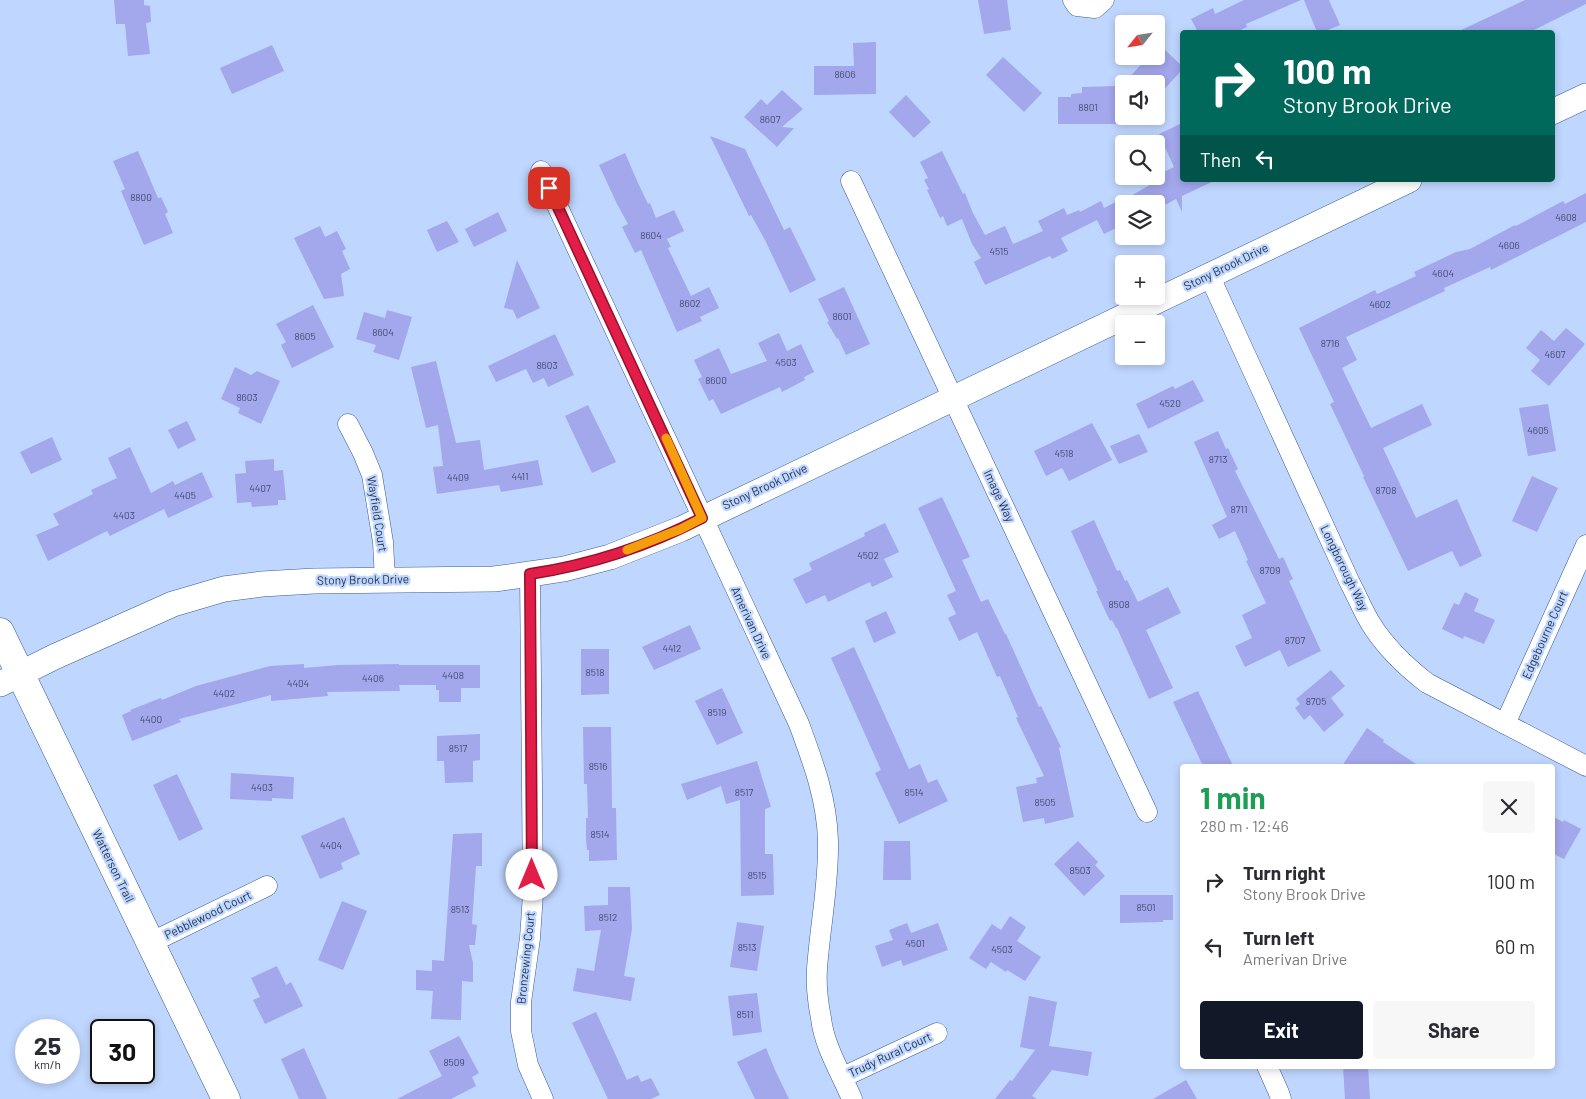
<!DOCTYPE html>
<html lang="en">
<head>
<meta charset="utf-8">
<style>
  :root { --surface:#fff; --page:#f7f7f7; --text:#2b2b33; --muted:#7c7c81; --accent:#111827 }
  body { margin:0; font-family:Barlow,sans-serif; background:var(--page); color:var(--text); height:100vh; display:flex; flex-direction:column; font-size:19px; white-space:nowrap }
  * { box-sizing:border-box; margin:0 }
  p { font-size:16px; color:var(--muted) }
  .icon { flex:none; width:28px; height:28px; fill:none; stroke:currentColor; stroke-width:2; stroke-linecap:round; stroke-linejoin:round }
  .map { position:relative; flex:1; overflow:hidden }
  .side { position:absolute; left:1180px; top:764px; width:375px; height:305px; display:flex; flex-direction:column; background:var(--surface); border-radius:5px; box-shadow:0 2px 8px #0003 }
  .side>* { flex:none }
  .top-card { position:absolute; left:1180px; top:30px; width:375px; height:152px; border-radius:5px; box-shadow:0 2px 8px #0003; background:#00695c; color:#fff; overflow:hidden }
  .needle { width:32px; rotate:240deg }
  .controls { position:absolute; left:1115px; top:15px; display:grid; gap:10px }
  .controls a { display:grid; place-items:center; width:50px; height:50px; border-radius:5px; background:var(--surface); box-shadow:0 2px 8px #0003; font-size:25px }
  .speed { position:absolute; left:15px; top:1019px; display:flex; gap:10px; font-size:25px; font-weight:700; text-align:center }
  .speed>* { display:grid; place-content:center; width:65px; height:65px; border-radius:50%; background:var(--surface); box-shadow:0 2px 8px #0003; line-height:1 }
  .speed small { font-size:12px; font-weight:400 }
  .speed .limit { border:2px solid #111; border-radius:8px; background:#fff; color:#111 }
  .pin { position:absolute; display:grid; place-items:center; width:42px; height:42px; color:#fff; margin:-21px; border-radius:10px; box-shadow:0 2px 8px #0006 }
  .me { position:absolute; width:55px; margin:-28px; rotate:0deg; stroke-linejoin:round; filter:drop-shadow(0 0 4px #0008) }
  .turn { display:flex; align-items:center; gap:18px; height:105px; padding:0 20px; font-size:22px }
  .turn .icon { width:65px; height:65px; stroke-width:2.5 }
  .turn b { display:block; font-size:35px; line-height:42px }
  .then { display:flex; align-items:center; height:48px; padding:0 20px; background:#0003; gap:10px; font-size:19px }
  .round { display:grid; place-items:center; flex:none; width:52px; height:52px; border-radius:5px; background:var(--page) }
  .headline { display:flex; align-items:center; justify-content:space-between; height:85px; padding:0 20px }
  h1 { font-size:30px; font-weight:700; line-height:38px; color:#1e9e55 }
  .cta { display:flex; gap:10px; margin-top:auto; padding:10px 20px }
  .cta a { flex:1; height:58px; border-radius:5px; background:var(--accent); color:#fff; font-size:20px; font-weight:700; line-height:58px; text-align:center }
  .cta a+a { background:var(--page); color:var(--text) }
  ul { padding:0; list-style:none }
  li { display:flex; align-items:center; gap:15px; height:65px; padding:0 20px }
  li div { flex:1 }
  li b { display:block; font-size:19px }
  li em { font-style:normal }
  .map>svg:first-child { display:block }
</style>
</head>
<body>
<div class="map">
<svg width="1586" height="1099" viewBox="0 0 1586 1099">
  <rect width="100%" height="100%" fill="#bfd6fe"/>
  <g fill="#a3a7ec">
    <polygon points="114,0 144,0 144,5 150,6 151,22 146,23 150,54 128,56 125,24 116,24"/>
    <polygon points="978,0 1007,0 1011,30 984,34"/>
    <polygon points="1244,0 1301,0 1246,24 1247,27 1236,32 1198,32 1191,19 1213,8 1215,14"/>
    <polygon points="1304,0 1329,0 1340,25 1323,32 1317,32"/>
    <polygon points="1525,0 1586,0 1586,4 1530,32 1457,32"/>
    <polygon points="876,42 876,94 814,95 814,66 854,66 853,43"/>
    <polygon points="272,45 284,71 232,94 220,68"/>
    <polygon points="1162,47 1182,66 1182,70 1156,98 1156,84 1123,84 1149,56 1156,56 1156,54"/>
    <polygon points="1003,57 1042,93 1024,112 986,75"/>
    <polygon points="1118,86 1119,124 1058,124 1058,97 1071,97 1071,94 1082,93 1082,87"/>
    <polygon points="782,90 803,109 782,127 794,128 777,147 744,117 761,99 767,105"/>
    <polygon points="906,95 931,122 914,138 889,112"/>
    <polygon points="1182,123 1182,180 1216,180 1182,196 1182,212 1176,199 1167,204 1124,204 1124,224 1104,234 1097,220 1061,238 1068,251 1052,259 1050,256 985,285 974,262 981,258 972,244 962,219 947,226 943,216 940,218 927,190 929,189 924,180 928,178 920,162 942,151 963,194 965,193 968,201 973,213 985,235 1005,226 1013,244 1043,231 1038,221 1064,208 1067,215 1079,210 1080,212 1101,201 1104,208 1124,198 1124,200 1165,176 1164,172 1174,167 1159,134"/>
    <polygon points="710,136 745,149 784,230 790,227 816,280 790,293 765,240 751,215 749,216"/>
    <polygon points="138,151 158,198 161,197 168,212 165,214 173,233 144,245 121,191 125,189 113,161"/>
    <polygon points="625,153 638,183 648,204 650,203 656,218 674,210 684,231 667,239 671,247 668,248 691,296 709,287 719,308 700,317 702,321 677,332 641,250 635,253 622,227 628,224 616,202 599,165"/>
    <polygon points="1586,193 1586,222 1491,270 1490,267 1444,288 1445,291 1346,337 1357,360 1342,368 1371,428 1422,404 1432,425 1383,448 1416,518 1457,499 1482,556 1460,567 1452,551 1408,571 1363,477 1364,476 1330,404 1334,402 1299,328 1375,290 1377,294 1416,276 1414,272 1456,252 1470,249 1515,225 1516,226 1563,201 1565,204"/>
    <polygon points="498,212 507,231 474,247 465,229"/>
    <polygon points="447,221 459,242 437,252 427,230"/>
    <polygon points="320,226 325,237 337,231 346,249 342,251 350,269 341,274 344,296 324,299 294,238"/>
    <polygon points="517,260 540,308 517,319 513,310 504,308"/>
    <polygon points="844,287 870,344 846,355 838,338 837,339 827,322 829,321 818,299"/>
    <polygon points="313,305 334,347 292,368 281,345 286,342 276,324"/>
    <polygon points="387,310 412,317 399,360 373,352 376,345 356,339 364,312 385,318"/>
    <polygon points="1566,328 1585,344 1549,386 1531,371 1540,360 1526,348 1541,330 1554,341"/>
    <polygon points="779,333 787,351 801,344 814,372 804,377 805,380 782,392 780,387 721,414 713,399 709,401 698,379 702,377 694,360 719,348 731,374 767,361 758,343"/>
    <polygon points="555,334 574,375 548,387 544,378 533,383 526,369 496,382 488,366"/>
    <polygon points="436,361 456,443 480,440 484,470 538,460 543,485 501,492 499,485 437,494 433,467 443,466 438,425 426,428 411,367"/>
    <polygon points="235,367 251,375 257,371 280,381 261,424 238,413 240,408 221,399"/>
    <polygon points="1193,380 1204,401 1148,429 1136,404 1173,386 1175,389"/>
    <polygon points="1548,404 1556,451 1528,456 1519,408"/>
    <polygon points="588,405 616,462 592,473 565,416"/>
    <polygon points="187,421 196,440 178,449 168,430"/>
    <polygon points="1092,423 1112,460 1069,481 1062,468 1046,476 1034,451"/>
    <polygon points="1218,431 1226,449 1228,448 1238,469 1235,471 1279,559 1283,557 1293,579 1289,581 1321,651 1288,667 1280,650 1245,667 1235,646 1252,638 1242,615 1266,603 1246,561 1248,560 1235,531 1219,539 1212,525 1227,517 1194,442"/>
    <polygon points="1139,434 1148,452 1119,464 1110,446"/>
    <polygon points="52,437 62,460 31,474 20,452"/>
    <polygon points="130,447 151,493 173,481 175,485 202,472 213,497 168,518 164,509 110,536 107,531 48,561 36,535 59,525 53,514 93,494 91,490 117,478 108,458"/>
    <polygon points="274,459 274,471 283,470 286,500 278,500 278,505 252,507 251,502 237,503 235,474 246,473 245,461"/>
    <polygon points="1532,476 1558,488 1537,532 1512,521"/>
    <polygon points="942,497 970,557 962,560 981,602 988,599 1005,634 1006,634 1039,707 1041,706 1061,747 1059,748 1074,817 1045,824 1044,818 1023,822 1016,787 1037,783 1036,778 1044,776 1016,718 1018,717 1000,676 997,677 977,632 959,641 948,618 956,614 947,595 956,591 918,508"/>
    <polygon points="1094,520 1117,571 1120,570 1125,581 1127,580 1138,602 1168,587 1181,613 1146,630 1173,688 1149,699 1117,628 1116,628 1112,620 1110,621 1096,591 1098,591 1071,531"/>
    <polygon points="885,523 899,552 884,559 893,577 872,587 870,582 828,602 825,595 806,604 793,579 812,570 809,563 865,536 864,533"/>
    <polygon points="1465,592 1479,599 1474,611 1495,620 1484,644 1464,636 1463,639 1442,629 1454,603 1459,605"/>
    <polygon points="886,611 896,633 874,643 865,621"/>
    <polygon points="690,625 701,649 654,670 642,647"/>
    <polygon points="854,647 909,769 920,764 928,783 937,779 948,801 899,824 875,773 881,770 831,658"/>
    <polygon points="581,649 609,649 609,694 581,695"/>
    <polygon points="304,664 304,668 338,665 399,664 399,665 480,665 480,688 461,688 461,702 439,702 439,690 436,690 436,685 399,685 400,691 327,692 328,696 271,701 271,695 179,719 181,722 132,741 122,715 131,711 130,710 161,698 162,700 196,686 270,666"/>
    <polygon points="1331,670 1345,686 1331,698 1344,715 1324,732 1310,715 1304,720 1295,708 1300,704 1296,699"/>
    <polygon points="722,688 743,733 717,745 695,701"/>
    <polygon points="1198,691 1233,766 1203,766 1173,702"/>
    <polygon points="583,727 611,727 612,808 616,808 617,860 589,861 589,850 587,850 586,839 586,818 588,818 587,784 584,784"/>
    <polygon points="1367,728 1384,740 1383,742 1419,766 1342,766"/>
    <polygon points="480,734 480,760 473,761 473,782 445,783 444,761 437,761 437,736"/>
    <polygon points="757,761 771,807 765,809 765,854 773,854 774,895 741,896 740,800 726,804 721,786 687,800 681,784"/>
    <polygon points="231,773 294,777 293,799 272,798 272,801 230,799"/>
    <polygon points="177,774 203,829 179,841 153,785"/>
    <polygon points="1552,816 1563,822 1564,820 1581,829 1564,859 1552,853"/>
    <polygon points="344,817 360,854 341,863 343,869 320,879 301,836"/>
    <polygon points="482,833 482,866 476,866 472,924 477,925 475,945 469,945 473,963 473,982 462,981 461,1020 431,1019 433,991 416,990 416,970 432,971 432,960 444,961 453,834"/>
    <polygon points="884,841 910,841 911,880 883,880"/>
    <polygon points="1078,841 1098,862 1095,865 1105,876 1084,896 1054,864"/>
    <polygon points="608,887 630,887 632,929 624,976 635,978 631,1001 573,991 577,968 594,971 601,930 585,931 584,906 608,905"/>
    <polygon points="1120,895 1173,895 1173,920 1163,920 1163,922 1120,923"/>
    <polygon points="342,901 367,911 343,970 318,960"/>
    <polygon points="1010,916 1026,927 1017,941 1041,957 1025,981 1007,970 1006,972 991,962 986,969 969,958 992,924 1001,930"/>
    <polygon points="737,922 764,926 757,971 730,967"/>
    <polygon points="907,923 911,933 938,923 948,950 903,966 901,960 882,967 875,946 893,940 889,930"/>
    <polygon points="277,966 286,985 291,982 303,1006 265,1024 253,1000 260,997 251,978"/>
    <polygon points="757,993 762,1032 733,1036 728,996"/>
    <polygon points="1029,996 1057,1002 1049,1046 1092,1052 1088,1076 1052,1070 1032,1096 1037,1099 995,1099 1010,1080 1012,1081 1035,1050 1020,1047"/>
    <polygon points="596,1012 627,1080 638,1075 641,1082 651,1078 660,1095 651,1099 607,1099 608,1099 572,1023"/>
    <polygon points="459,1036 479,1073 472,1077 476,1086 451,1099 397,1099 442,1076 429,1051"/>
    <polygon points="304,1048 327,1099 299,1099 281,1059"/>
    <polygon points="766,1048 775,1070 789,1099 755,1099 737,1062"/>
    <polygon points="1343,1066 1368,1066 1370,1099 1345,1099"/>
    <polygon points="1186,1080 1197,1099 1153,1099"/>
  </g>
  <g fill="none" stroke-linecap="round" stroke-linejoin="round">
    <g stroke="#395a94" stroke-width="21">
      <g id="minor">
        <polyline points="1073,0 1077,6 1095,8 1104,0"/>
        <path d="M541,171L799,724C813,762 827,799 828,841C829,884 820,926 817,969C816,984 818,1003 821,1018C824,1046 841,1073 852,1099"/>
        <polyline points="851,181 1147,812"/>
        <path d="M1209,275L1350,583C1357,596 1363,611 1371,624C1386,648 1405,666 1427,683L1586,766"/>
        <polyline points="348,424 363,453 372,475 383,542 385,580"/>
        <polyline points="530,574 533,894 530,938 521,1002 521,1031 528,1065 543,1099"/>
        <polyline points="1505,724 1586,545"/>
        <polyline points="150,943 267,886"/>
        <polyline points="1267,1066 1279,1093 1281,1099"/>
        <polyline points="843,1077 937,1033"/>
      </g>
    </g>
    <g stroke="#395a94" stroke-width="26">
      <g id="tertiary">
        <polyline points="1552,112 1586,96"/>
        <polyline points="0,684 54,657 173,604 224,589 262,584 314,581 494,579 530,574 564,569 610,557 681,529 1409,180"/>
      </g>
    </g>
    <g stroke="#395a94" stroke-width="29">
      <polyline id="secondary" points="0,632 226,1099"/>
    </g>
    <use href="#minor" stroke="#fff" stroke-width="20"/>
    <use href="#tertiary" stroke="#fff" stroke-width="25"/>
    <use href="#secondary" stroke="#fff" stroke-width="28"/>
  </g>
  <g fill="none" stroke-linecap="round" stroke-linejoin="round">
    <g stroke="#92132f" stroke-width="12">
      <path id="route" d="M532,875L530,574C590,565 648,546 702,518L549,188"/>
    </g>
    <use href="#route" stroke="#e11d48" stroke-width="9"/>
    <polyline stroke="#f59e0b" stroke-width="9" points="627,550 681,529 702,518 666,438"/>
  </g>
  <g text-anchor="middle" stroke-width="4.5" stroke-linejoin="round" paint-order="stroke">
    <g font-size="10" fill="#404c71">
      <text x="845" y="78">8606</text>
      <text x="1088" y="111">8801</text>
      <text x="770" y="123">8607</text>
      <text x="141" y="201">8800</text>
      <text x="1566" y="221">4608</text>
      <text x="651" y="239">8604</text>
      <text x="1509" y="249">4606</text>
      <text x="999" y="255">4515</text>
      <text x="1443" y="277">4604</text>
      <text x="690" y="307">8602</text>
      <text x="1380" y="308">4602</text>
      <text x="842" y="320">8601</text>
      <text x="383" y="336">8604</text>
      <text x="305" y="340">8605</text>
      <text x="1330" y="347">8716</text>
      <text x="1555" y="358">4607</text>
      <text x="786" y="366">4503</text>
      <text x="547" y="369">8603</text>
      <text x="716" y="384">8600</text>
      <text x="247" y="401">8603</text>
      <text x="1170" y="407">4520</text>
      <text x="1538" y="434">4605</text>
      <text x="1064" y="457">4518</text>
      <text x="1218" y="463">8713</text>
      <text x="520" y="480">4411</text>
      <text x="458" y="481">4409</text>
      <text x="260" y="492">4407</text>
      <text x="1386" y="494">8708</text>
      <text x="185" y="499">4405</text>
      <text x="1239" y="513">8711</text>
      <text x="124" y="519">4403</text>
      <text x="868" y="559">4502</text>
      <text x="1270" y="574">8709</text>
      <text x="1119" y="608">8508</text>
      <text x="1295" y="644">8707</text>
      <text x="672" y="652">4412</text>
      <text x="595" y="676">8518</text>
      <text x="453" y="679">4408</text>
      <text x="373" y="682">4406</text>
      <text x="298" y="687">4404</text>
      <text x="224" y="697">4402</text>
      <text x="1316" y="705">8705</text>
      <text x="717" y="716">8519</text>
      <text x="151" y="723">4400</text>
      <text x="458" y="752">8517</text>
      <text x="598" y="770">8516</text>
      <text x="262" y="791">4403</text>
      <text x="744" y="796">8517</text>
      <text x="914" y="796">8514</text>
      <text x="1045" y="806">8505</text>
      <text x="600" y="838">8514</text>
      <text x="331" y="849">4404</text>
      <text x="1080" y="874">8503</text>
      <text x="757" y="879">8515</text>
      <text x="1146" y="911">8501</text>
      <text x="460" y="913">8513</text>
      <text x="608" y="921">8512</text>
      <text x="915" y="947">4501</text>
      <text x="747" y="951">8513</text>
      <text x="1002" y="953">4503</text>
      <text x="745" y="1018">8511</text>
      <text x="454" y="1066">8509</text>
    </g>
    <g font-size="12" fill="#1f2e48" stroke="#bfd6fe">
      <text transform="translate(1226 267) rotate(-26)" y="4">Stony Brook Drive</text>
      <text transform="translate(765 487) rotate(-25)" y="4">Stony Brook Drive</text>
      <text transform="translate(999 496) rotate(65)" y="4">Image Way</text>
      <text transform="translate(377 514) rotate(81)" y="4">Wayfield Court</text>
      <text transform="translate(1344 568) rotate(64)" y="4">Longborough Way</text>
      <text transform="translate(363 580) rotate(-1)" y="4">Stony Brook Drive</text>
      <text transform="translate(751 623) rotate(65)" y="4">Amerivan Drive</text>
      <text transform="translate(1545 635) rotate(-66)" y="4">Edgebourne Court</text>
      <text transform="translate(113 866) rotate(64)" y="4">Watterson Trail</text>
      <text transform="translate(208 915) rotate(-26)" y="4">Pebblewood Court</text>
      <text transform="translate(526 958) rotate(-84)" y="4">Bronzewing Court</text>
      <text transform="translate(890 1055) rotate(-25)" y="4">Trudy Rural Court</text>
    </g>
  </g>
</svg>
<div class="controls">
<a><svg class="needle" viewBox="-14 -14 28 28"><path d="M0-13l5 13h-10z" fill="#e53935"/><path d="M0 13l5-13h-10z" fill="#7c7c81"/></svg></a>
<a><svg class="icon" aria-label="sound" viewBox="0 0 24 24"><path d="M4 9h4l5-4v14l-5-4H4zM17 9q2 3 0 6"/></svg></a>
<a><svg class="icon" aria-label="search" viewBox="0 0 24 24"><circle cx="10" cy="10" r="6"/><path d="M15 15l6 6"/></svg></a>
<a><svg class="icon" aria-label="layers" viewBox="0 0 24 24"><path d="M12 4l9 5-9 5-9-5zM3 14l9 5 9-5"/></svg></a>
<a>+</a>
<a>−</a>
</div>
<div class="speed"><div>25<small>km/h</small></div><div class="limit">30</div></div>
<div class="pin" style="left:549px;top:188px;background:#d93025"><svg class="icon" aria-label="arrive" viewBox="0 0 24 24"><path d="M6 21V4h12l-3 4 3 4H6"/></svg></div>
<svg class="me" style="left:532px;top:875px" viewBox="-20 -20 40 40"><circle r="19" fill="#fff"/><path d="M0-13L10 11 0 6-10 11z" fill="#e11d48"/></svg>
<div class="top-card">
<div class="turn"><svg class="icon" aria-label="right" viewBox="0 0 24 24"><path d="M7 20v-9h11M14 6l5 5-5 5"/></svg><div><b>100 m</b>Stony Brook Drive</div></div>
<div class="then">Then<svg class="icon" aria-label="left" viewBox="0 0 24 24"><path d="M17 20v-9H6M10 6l-5 5 5 5"/></svg></div>
</div>
<section class="side">
<div class="headline"><div><h1>1 min</h1><p>280 m · 12:46</p></div><a class="round"><svg class="icon" aria-label="close" viewBox="0 0 24 24"><path d="M6 6l12 12M18 6L6 18"/></svg></a></div>
<ul>
<li><svg class="icon" aria-label="right" viewBox="0 0 24 24"><path d="M7 20v-9h11M14 6l5 5-5 5"/></svg><div><b>Turn right</b><p>Stony Brook Drive</p></div><em>100 m</em></li>
<li><svg class="icon" aria-label="left" viewBox="0 0 24 24"><path d="M17 20v-9H6M10 6l-5 5 5 5"/></svg><div><b>Turn left</b><p>Amerivan Drive</p></div><em>60 m</em></li>
</ul>
<div class="cta"><a>Exit</a><a>Share</a></div>
</section>
</div>
</body>
</html>
